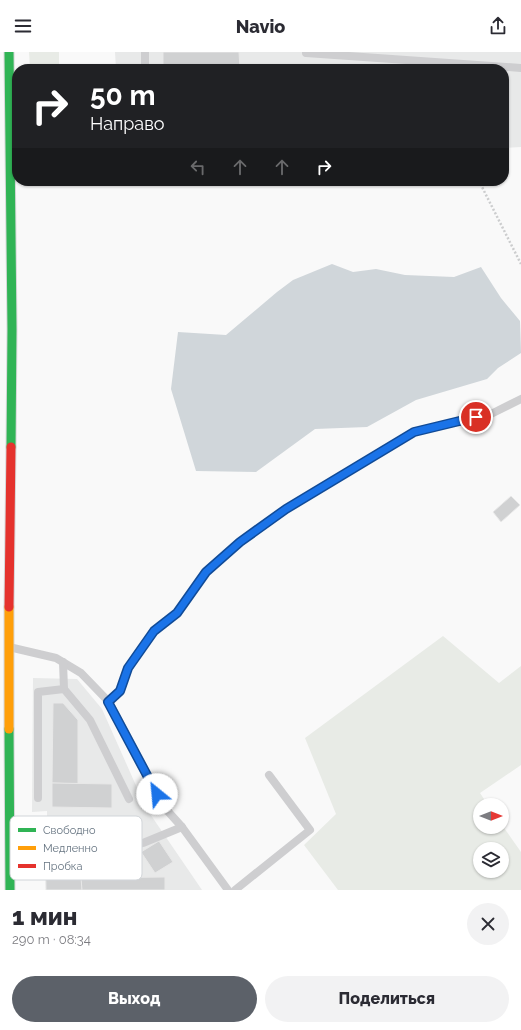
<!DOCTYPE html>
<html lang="ru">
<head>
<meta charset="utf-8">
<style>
  :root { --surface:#fff; --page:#f2f2f3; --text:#2b2b33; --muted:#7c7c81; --accent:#5c6169 }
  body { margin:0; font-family:Raleway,sans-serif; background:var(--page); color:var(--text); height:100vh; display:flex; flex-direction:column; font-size:15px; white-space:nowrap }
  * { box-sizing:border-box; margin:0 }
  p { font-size:13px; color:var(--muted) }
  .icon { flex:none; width:22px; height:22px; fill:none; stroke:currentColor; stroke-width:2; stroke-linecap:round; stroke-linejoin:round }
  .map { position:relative; height:838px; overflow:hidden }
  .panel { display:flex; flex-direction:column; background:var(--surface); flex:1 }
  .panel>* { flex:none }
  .guide { position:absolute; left:12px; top:12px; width:497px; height:122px; border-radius:16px; box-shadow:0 1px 3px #0004; background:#202124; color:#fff; overflow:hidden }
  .needle { width:26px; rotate:90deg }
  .buttons { position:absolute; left:473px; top:746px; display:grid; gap:8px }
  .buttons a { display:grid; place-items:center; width:36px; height:36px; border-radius:50%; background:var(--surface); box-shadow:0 1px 3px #0004; font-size:20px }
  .pin { position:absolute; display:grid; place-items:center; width:34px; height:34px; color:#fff; margin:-17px; border:2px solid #fff; border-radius:50%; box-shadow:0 1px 4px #0007 }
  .me { position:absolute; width:44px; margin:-22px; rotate:332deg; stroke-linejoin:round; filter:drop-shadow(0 0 3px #0008) }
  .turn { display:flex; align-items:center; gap:14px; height:84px; padding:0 12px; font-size:18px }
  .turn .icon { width:52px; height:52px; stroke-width:2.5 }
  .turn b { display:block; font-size:28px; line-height:34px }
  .lanes { display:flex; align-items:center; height:38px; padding:0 12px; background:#0003; justify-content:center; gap:20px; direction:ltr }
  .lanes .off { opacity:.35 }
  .round { display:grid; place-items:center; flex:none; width:42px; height:42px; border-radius:21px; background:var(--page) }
  .overview { display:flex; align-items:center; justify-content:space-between; height:68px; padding:0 12px }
  h1 { font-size:24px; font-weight:800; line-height:30px }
  .button { display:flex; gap:8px; margin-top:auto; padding:8px 12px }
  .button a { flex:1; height:46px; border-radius:24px; background:var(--accent); color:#fff; font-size:16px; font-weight:800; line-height:46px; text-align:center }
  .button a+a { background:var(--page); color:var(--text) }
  header { display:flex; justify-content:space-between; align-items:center; height:52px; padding:0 12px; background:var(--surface); font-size:18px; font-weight:800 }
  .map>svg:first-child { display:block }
</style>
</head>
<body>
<header><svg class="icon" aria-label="menu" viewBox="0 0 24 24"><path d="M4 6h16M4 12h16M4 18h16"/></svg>Navio<svg class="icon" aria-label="share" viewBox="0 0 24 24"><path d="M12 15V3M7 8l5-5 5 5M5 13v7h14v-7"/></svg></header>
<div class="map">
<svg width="521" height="838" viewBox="0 0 521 838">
  <rect width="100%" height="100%" fill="#f9f9f9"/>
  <g fill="#e8e9e9">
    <polygon points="115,0 521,0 521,95 504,96 504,17 116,17"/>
    <polygon points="33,626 77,627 102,657 146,756 202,838 48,838 47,759 32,760"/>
  </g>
  <g fill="#e8ebe6" fill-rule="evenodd">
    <polygon points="29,0 59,0 59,17 30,17"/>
    <path d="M443,584L499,631L521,614V713L480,741L488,753H480V775H502V773L521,800V838H338L304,793L336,762L305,686ZM480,797H502V819H480Z"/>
  </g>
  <polygon fill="#d0d6da" points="332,212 353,220 376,217 405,223 454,225 481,215 501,246 520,269 521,301 498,316 487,327 416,348 367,375 315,377 256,420 196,419 171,337 178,280 226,283 277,240 293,228"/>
  <g fill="#d0d1d2" stroke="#e8e8e8">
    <polygon points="163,0 239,0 240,17 163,17"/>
    <polygon points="511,444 520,453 501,470 493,460"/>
    <polygon points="53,651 63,651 78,668 78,732 52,731"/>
    <polygon points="52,731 112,732 112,756 52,755"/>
    <polygon points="81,778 82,838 46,838 45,779"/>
    <polygon points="159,789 173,810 155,821 141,800"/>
    <polygon points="165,825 165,838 82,838 81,826"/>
  </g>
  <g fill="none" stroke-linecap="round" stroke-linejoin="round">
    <g stroke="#d6d7d8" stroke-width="11">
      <g id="fast">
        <polyline points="9,0 12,277 11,395"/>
        <polyline points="9,677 10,838"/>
      </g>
    </g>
    <g stroke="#d6d7d8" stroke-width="11">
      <polyline id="slow" points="9,555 9,677"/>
    </g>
    <g stroke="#d6d7d8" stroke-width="11">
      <polyline id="jam" points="9,555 11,395"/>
    </g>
    <polyline stroke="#cccdce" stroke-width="2.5" stroke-dasharray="2 2" stroke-linecap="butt" points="425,129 480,131 521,212"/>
    <g stroke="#ceced0" stroke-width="8">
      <polyline points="145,0 145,17"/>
      <polyline points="306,0 306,1 521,16"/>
      <polyline points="9,595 56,606 81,621 109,650 164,755 182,775 228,838"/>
      <polyline points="64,637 90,668 129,747"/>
      <polyline points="109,650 120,639 128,616 154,579 177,561 206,519 240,490 286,457 414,380 491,362 521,347"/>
      <polyline points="38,746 38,640 64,637 63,610"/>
      <polyline points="88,807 143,791 182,775"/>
      <polyline points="235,838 310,778 269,723"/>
    </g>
    <use href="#fast" stroke="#30b455" stroke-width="9"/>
    <use href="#slow" stroke="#ff9f0a" stroke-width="9"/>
    <use href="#jam" stroke="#e5322d" stroke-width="9"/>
  </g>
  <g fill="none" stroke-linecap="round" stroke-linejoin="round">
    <g stroke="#114b97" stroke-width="10">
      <polyline id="route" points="157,742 108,650 120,639 128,616 154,579 177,561 206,520 240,490 286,457 414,380 476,365"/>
    </g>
    <use href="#route" stroke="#1a73e8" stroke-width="7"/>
  </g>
  <rect x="10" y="764" width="132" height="64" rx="6" fill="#fff" stroke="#d1d5d9" stroke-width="1"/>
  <rect x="18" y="776" width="18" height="4" fill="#30b455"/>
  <rect x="18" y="794" width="18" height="4" fill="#ff9f0a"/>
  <rect x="18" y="812" width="18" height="4" fill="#e5322d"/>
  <g font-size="11" fill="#667481">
    <text x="43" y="782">Свободно</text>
    <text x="43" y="800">Медленно</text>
    <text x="43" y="818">Пробка</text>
  </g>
</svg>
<div class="buttons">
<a><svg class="needle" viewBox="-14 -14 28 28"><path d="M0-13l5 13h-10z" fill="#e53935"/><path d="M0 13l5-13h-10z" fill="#7c7c81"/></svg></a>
<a><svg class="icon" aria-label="layers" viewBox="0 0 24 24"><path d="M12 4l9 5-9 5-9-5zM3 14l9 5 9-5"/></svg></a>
</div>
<div class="pin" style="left:476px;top:365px;background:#d93025"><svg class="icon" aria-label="arrive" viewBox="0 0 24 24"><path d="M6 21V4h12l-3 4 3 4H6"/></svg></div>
<svg class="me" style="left:157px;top:742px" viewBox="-20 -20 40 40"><circle r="19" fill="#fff"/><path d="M0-13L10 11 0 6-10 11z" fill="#1a73e8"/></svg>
<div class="guide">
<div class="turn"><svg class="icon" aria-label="right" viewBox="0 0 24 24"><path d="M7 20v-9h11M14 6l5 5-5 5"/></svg><div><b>50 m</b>Направо</div></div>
<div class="lanes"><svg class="icon off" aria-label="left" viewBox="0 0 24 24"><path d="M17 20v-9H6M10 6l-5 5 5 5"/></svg><svg class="icon off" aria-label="ahead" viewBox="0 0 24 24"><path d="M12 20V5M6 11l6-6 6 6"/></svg><svg class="icon off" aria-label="ahead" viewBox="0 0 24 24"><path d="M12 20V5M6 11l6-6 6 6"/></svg><svg class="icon" aria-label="right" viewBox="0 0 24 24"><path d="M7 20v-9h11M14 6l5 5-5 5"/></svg></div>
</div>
</div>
<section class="panel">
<div class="overview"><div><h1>1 мин</h1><p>290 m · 08:34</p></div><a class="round"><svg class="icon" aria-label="close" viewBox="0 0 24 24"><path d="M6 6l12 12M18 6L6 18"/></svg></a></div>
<div class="button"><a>Выход</a><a>Поделиться</a></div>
</section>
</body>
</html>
